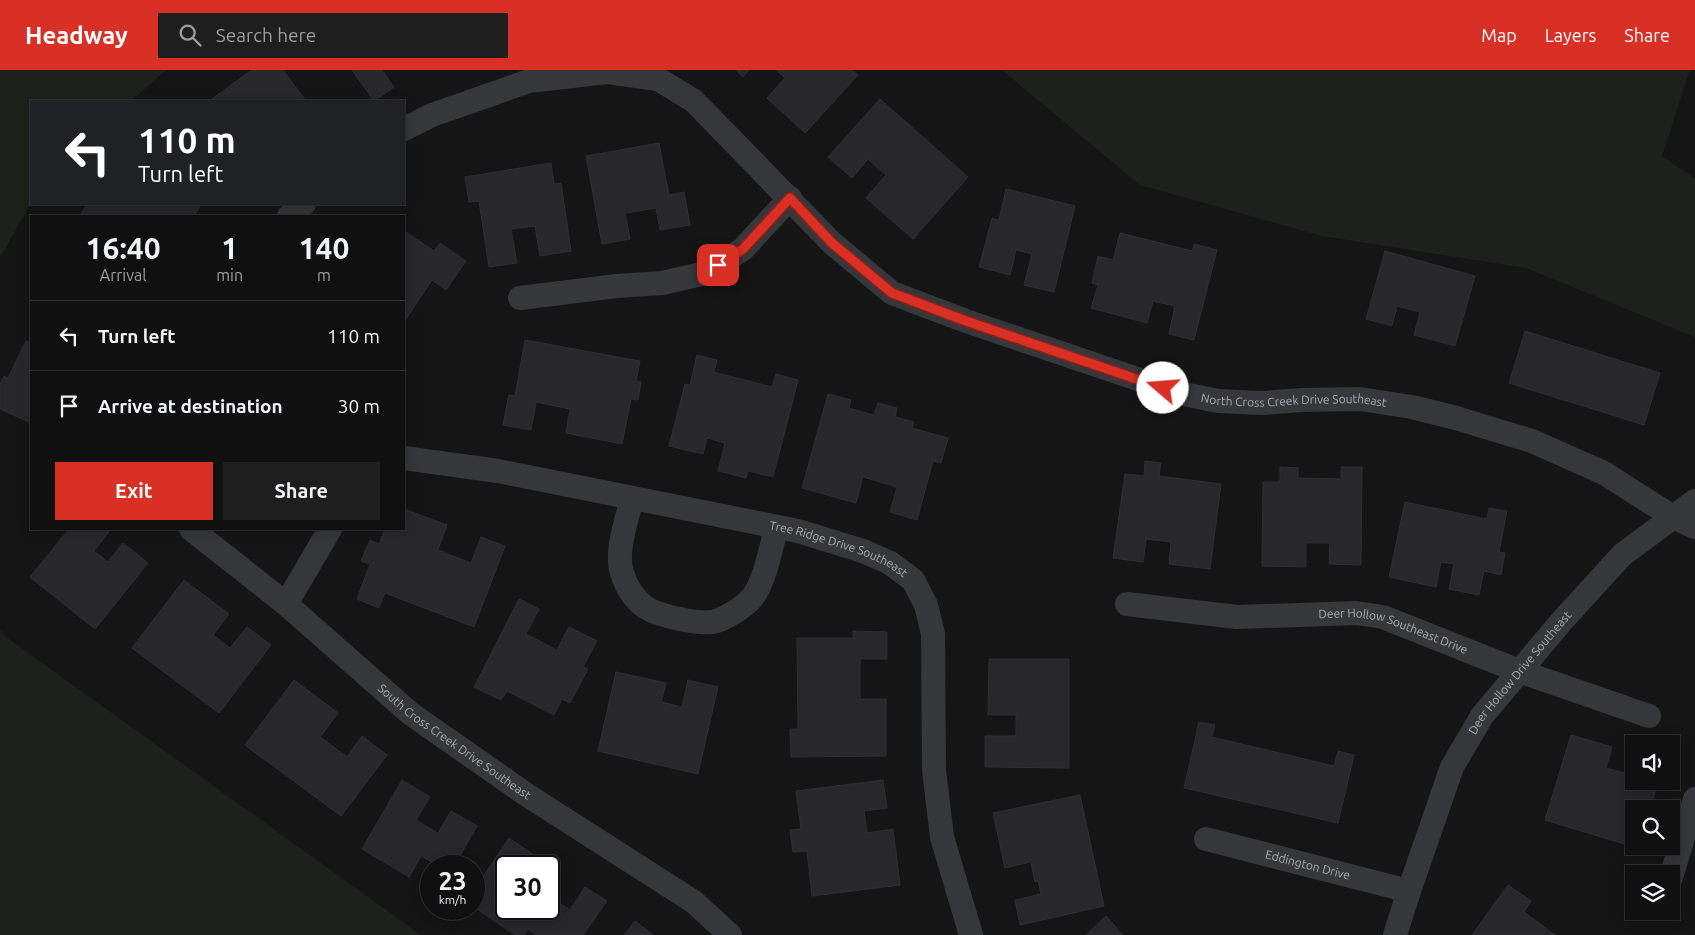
<!DOCTYPE html>
<html lang="en">
<head>
<meta charset="utf-8">
<style>
  :root { --surface:#101010; --page:#1e1e1e; --text:#f1f3f6; --muted:#9c9d9f; --line:#303030; --accent:#d93025 }
  body { margin:0; font-family:Ubuntu,sans-serif; background:var(--page); color:var(--text); height:100vh; display:flex; flex-direction:column; font-size:19px; white-space:nowrap }
  * { box-sizing:border-box; margin:0 }
  p { font-size:16px; color:var(--muted) }
  .icon { flex:none; width:28px; height:28px; fill:none; stroke:currentColor; stroke-width:2; stroke-linecap:round; stroke-linejoin:round }
  .map { position:relative; flex:1; overflow:hidden }
  .side { position:absolute; left:30px; top:145px; width:375px; height:315px; display:flex; flex-direction:column; background:var(--surface); border-radius:0px; box-shadow:0 2px 12px #0003,0 0 0 1px var(--line) }
  .side>* { flex:none }
  .banner { position:absolute; left:30px; top:30px; width:375px; height:105px; border-radius:0px; box-shadow:0 2px 12px #0003,0 0 0 1px var(--line); background:#202124; color:#fff; overflow:hidden }
  .buttons { position:absolute; left:1625px; top:665px; display:grid; gap:10px }
  .buttons a { display:grid; place-items:center; width:55px; height:55px; border-radius:0px; background:var(--surface); box-shadow:0 2px 12px #0003,0 0 0 1px var(--line); font-size:25px }
  .speed { position:absolute; left:420px; top:785px; display:flex; gap:10px; font-size:25px; font-weight:700; text-align:center }
  .speed>* { display:grid; place-content:center; width:65px; height:65px; border-radius:50%; background:var(--surface); box-shadow:0 2px 12px #0003,0 0 0 1px var(--line); line-height:1 }
  .speed small { font-size:12px; font-weight:400 }
  .speed .limit { border:2px solid #111; border-radius:8px; background:#fff; color:#111 }
  .pin { position:absolute; display:grid; place-items:center; width:42px; height:42px; color:#fff; margin:-21px; border-radius:10px; box-shadow:0 2px 8px #0006 }
  .me { position:absolute; width:55px; margin:-28px; rotate:288deg; stroke-linejoin:round; filter:drop-shadow(0 0 4px #0008) }
  .turn { display:flex; align-items:center; gap:18px; height:105px; padding:0 25px; font-size:22px }
  .turn .icon { width:65px; height:65px; stroke-width:2.5 }
  .turn b { display:block; font-size:35px; line-height:42px }
  .eta { display:flex; justify-content:space-evenly; align-items:center; height:85px; text-align:center }
  .eta b { font-size:30px; font-weight:700; line-height:35px }
  .cta { display:flex; gap:10px; margin-top:auto; padding:10px 25px }
  .cta a { flex:1; height:58px; border-radius:0px; background:var(--accent); color:#fff; font-size:20px; font-weight:700; line-height:58px; text-align:center }
  .cta a+a { background:var(--page); color:var(--text) }
  ul { padding:0; list-style:none }
  li { display:flex; align-items:center; gap:15px; height:70px; padding:0 25px; border-top:1px solid var(--line) }
  li div { flex:1 }
  li b { display:block; font-size:19px }
  li em { font-style:normal }
  header { display:flex; align-items:center; gap:30px; box-sizing:border-box; height:70px; padding:0 25px; background:var(--accent); color:#fff }
  header strong { font-size:24px }
  nav { display:flex; gap:28px; margin-inline-start:auto; font-size:18px }
  .search { width:350px; height:45px; background:var(--page); display:flex; align-items:center; gap:12px; box-sizing:border-box; padding:0 18px; border-radius:0px; color:var(--muted); font-size:19px }
  .map>svg:first-child { display:block }
</style>
</head>
<body>
<header>
<strong>Headway</strong>
<div class="search"><svg class="icon" aria-label="search" viewBox="0 0 24 24"><circle cx="10" cy="10" r="6"/><path d="M15 15l6 6"/></svg>Search here</div>
<nav><a>Map</a><a>Layers</a><a>Share</a></nav>
</header>
<div class="map">
<svg width="1695" height="865" viewBox="0 0 1695 865">
  <rect width="100%" height="100%" fill="#151516"/>
  <g fill="#1c211c">
    <polygon points="0,0 166,0 131,31 31,31 32,134 28,138 0,188"/>
    <polygon points="1002,0 1690,0 1662,86 1695,109 1695,267 1526,198 1322,166 1140,115"/>
    <polygon points="0,559 6,567 421,865 0,865"/>
  </g>
  <g fill="#28282a" stroke="#2f2f32">
    <polygon points="252,0 283,0 306,31 209,31"/>
    <polygon points="352,0 382,0 394,17 374,31"/>
    <polygon points="736,0 749,0 743,7"/>
    <polygon points="776,0 852,0 858,5 805,63 767,28 785,8"/>
    <polygon points="880,29 968,107 913,169 866,128 886,105 868,89 852,108 828,87"/>
    <polygon points="659,73 669,125 684,122 690,155 660,160 656,138 625,143 630,169 602,174 586,86"/>
    <polygon points="551,93 554,114 561,113 571,181 540,186 535,156 511,159 517,193 489,197 479,131 469,132 465,107"/>
    <polygon points="1006,119 1075,136 1054,222 1024,215 1032,184 1016,180 1010,205 979,197 992,148 999,150"/>
    <polygon points="87,134 201,134 194,146 80,146"/>
    <polygon points="404,161 434,181 440,173 466,191 446,220 432,210 404,252"/>
    <polygon points="1120,163 1192,181 1194,174 1217,180 1194,270 1169,264 1175,236 1153,231 1147,253 1091,238 1098,215 1092,213 1098,186 1113,190"/>
    <polygon points="1385,181 1475,206 1455,276 1414,265 1420,242 1397,236 1392,256 1366,249"/>
    <polygon points="1525,261 1660,303 1644,355 1509,313"/>
    <polygon points="525,270 640,291 636,311 641,312 638,330 631,329 622,374 566,363 570,339 536,332 531,360 503,355 509,325 515,326"/>
    <polygon points="26,271 30,273 31,271 31,353 0,339 0,314 4,306 8,308"/>
    <polygon points="697,285 717,290 714,302 772,317 776,304 798,310 773,407 748,401 746,408 718,401 725,373 707,368 703,384 669,376 685,314 690,315"/>
    <polygon points="828,324 851,330 849,338 874,345 878,333 897,338 895,347 914,352 912,358 948,368 941,393 933,391 917,450 890,442 897,417 863,407 856,433 802,418"/>
    <polygon points="1145,391 1161,393 1159,406 1221,414 1210,499 1169,494 1171,472 1146,469 1143,492 1113,488 1125,404 1144,406"/>
    <polygon points="1280,397 1298,398 1298,408 1341,409 1341,397 1362,397 1361,495 1329,494 1330,473 1306,473 1306,497 1262,496 1263,412 1280,412"/>
    <polygon points="1405,432 1487,449 1489,438 1507,441 1499,482 1505,483 1501,505 1484,501 1479,525 1449,519 1454,494 1441,492 1436,517 1389,507"/>
    <polygon points="404,439 447,455 438,480 471,493 481,467 505,476 474,557 385,523 379,538 357,529 370,494 361,491 370,470 379,474 385,459 404,459"/>
    <polygon points="69,459 111,459 94,481 108,492 123,473 148,493 95,559 30,507"/>
    <polygon points="184,510 229,544 213,565 230,578 247,557 271,575 219,643 132,578"/>
    <polygon points="519,529 539,539 526,564 557,580 569,557 597,571 583,597 588,599 570,633 562,629 554,645 507,621 501,630 474,617"/>
    <polygon points="853,561 887,562 887,589 860,589 860,629 886,629 886,686 791,687 790,659 798,659 797,568 853,568"/>
    <polygon points="989,589 1069,589 1069,698 985,697 985,666 1016,666 1016,645 988,645"/>
    <polygon points="616,602 666,613 661,632 682,637 688,610 718,617 698,704 598,681"/>
    <polygon points="294,610 338,643 320,667 347,687 362,666 387,685 341,746 245,675"/>
    <polygon points="1199,652 1215,655 1212,667 1334,696 1338,681 1354,685 1338,753 1184,718"/>
    <polygon points="1571,665 1612,677 1606,698 1628,704 1633,688 1634,711 1658,711 1650,739 1634,739 1634,776 1638,776 1638,778 1545,750"/>
    <polygon points="402,710 430,727 416,750 438,763 451,741 477,756 454,796 439,796 421,786 409,807 362,779"/>
    <polygon points="883,710 887,738 864,741 867,763 893,759 900,815 812,826 807,781 793,782 790,760 801,759 796,721"/>
    <polygon points="1080,725 1104,836 1020,855 1015,830 1041,824 1038,811 1035,812 1031,792 1005,798 993,743"/>
    <polygon points="509,768 556,800 549,810 549,796 506,796 506,839 549,839 549,826 570,840 585,817 607,831 583,865 536,865 528,859 524,865 515,865 474,837 474,820"/>
    <polygon points="1508,815 1531,831 1524,842 1555,865 1472,865"/>
    <polygon points="1106,846 1123,865 1086,865"/>
    <polygon points="635,851 654,865 624,865"/>
  </g>
  <g fill="none" stroke-linecap="round" stroke-linejoin="round">
    <g stroke="#36373b" stroke-width="24">
      <path id="s1" d="M404,59L432,45L529,11L607,2L658,9L694,31L832,173L892,223L966,251L1179,323L1218,331L1262,333L1302,330L1360,329L1412,337L1456,348L1532,371L1604,403L1673,447L1695,457"/>
      <polyline points="289,146 304,134"/>
      <polyline points="520,228 617,216 662,213 706,203 743,179 790,128"/>
      <path id="s2" d="M404,388L498,401L798,461L863,481L890,493L913,510L926,535L933,564L934,700L942,767L971,865"/>
      <path d="M632,428C627,450 615,482 622,503C626,516 634,529 645,537C658,546 697,554 712,552C722,551 744,537 751,529C764,515 772,476 776,457"/>
      <path id="s3" d="M191,459L286,534L411,644L527,725L694,832L730,865"/>
      <polyline points="286,534 330,459"/>
      <path id="s4" d="M1127,534L1237,547L1356,543L1383,547L1519,601L1649,646"/>
      <path id="s5" d="M1206,769L1409,821"/>
      <polyline points="1671,807 1695,729"/>
      <path id="s6" d="M1395,865L1409,821L1452,697L1482,646L1561,552L1622,485L1695,431"/>
    </g>
  </g>
  <g fill="none" stroke-linecap="round" stroke-linejoin="round">
    <g stroke="#8d1f18" stroke-width="12">
      <polyline id="route" points="718,195 743,179 790,128 832,173 892,223 966,251 1163,318"/>
    </g>
    <use href="#route" stroke="#d93025" stroke-width="9"/>
  </g>
  <g text-anchor="middle" stroke-width="5" stroke-linejoin="round" paint-order="stroke">
    <g font-size="12" fill="#a8acb5" stroke="#101011">
      <text dy="4" stroke="none"><textPath href="#s1" startOffset="1002">North Cross Creek Drive Southeast</textPath></text>
      <text dy="4" stroke="none"><textPath href="#s2" startOffset="445">Tree Ridge Drive Southeast</textPath></text>
      <text dy="4" stroke="none"><textPath href="#s4" startOffset="270">Deer Hollow Southeast Drive</textPath></text>
      <text dy="4" stroke="none"><textPath href="#s6" startOffset="294">Deer Hollow Drive Southeast</textPath></text>
      <text dy="4" stroke="none"><textPath href="#s3" startOffset="339">South Cross Creek Drive Southeast</textPath></text>
      <text dy="4" stroke="none"><textPath href="#s5" startOffset="105">Eddington Drive</textPath></text>
    </g>
  </g>
</svg>
<div class="buttons">
<a><svg class="icon" aria-label="sound" viewBox="0 0 24 24"><path d="M4 9h4l5-4v14l-5-4H4zM17 9q2 3 0 6"/></svg></a>
<a><svg class="icon" aria-label="search" viewBox="0 0 24 24"><circle cx="10" cy="10" r="6"/><path d="M15 15l6 6"/></svg></a>
<a><svg class="icon" aria-label="layers" viewBox="0 0 24 24"><path d="M12 4l9 5-9 5-9-5zM3 14l9 5 9-5"/></svg></a>
</div>
<div class="speed"><div>23<small>km/h</small></div><div class="limit">30</div></div>
<div class="pin" style="left:718px;top:195px;background:#d93025"><svg class="icon" aria-label="arrive" viewBox="0 0 24 24"><path d="M6 21V4h12l-3 4 3 4H6"/></svg></div>
<svg class="me" style="left:1163px;top:318px" viewBox="-20 -20 40 40"><circle r="19" fill="#fff"/><path d="M0-13L10 11 0 6-10 11z" fill="#d93025"/></svg>
<div class="banner">
<div class="turn"><svg class="icon" aria-label="left" viewBox="0 0 24 24"><path d="M17 20v-9H6M10 6l-5 5 5 5"/></svg><div><b>110 m</b>Turn left</div></div>
</div>
<section class="side">
<div class="eta">
<div><b>16:40</b><p>Arrival</p></div>
<div><b>1</b><p>min</p></div>
<div><b>140</b><p>m</p></div>
</div>
<ul>
<li><svg class="icon" aria-label="left" viewBox="0 0 24 24"><path d="M17 20v-9H6M10 6l-5 5 5 5"/></svg><div><b>Turn left</b></div><em>110 m</em></li>
<li><svg class="icon" aria-label="arrive" viewBox="0 0 24 24"><path d="M6 21V4h12l-3 4 3 4H6"/></svg><div><b>Arrive at destination</b></div><em>30 m</em></li>
</ul>
<div class="cta"><a>Exit</a><a>Share</a></div>
</section>
</div>
</body>
</html>
